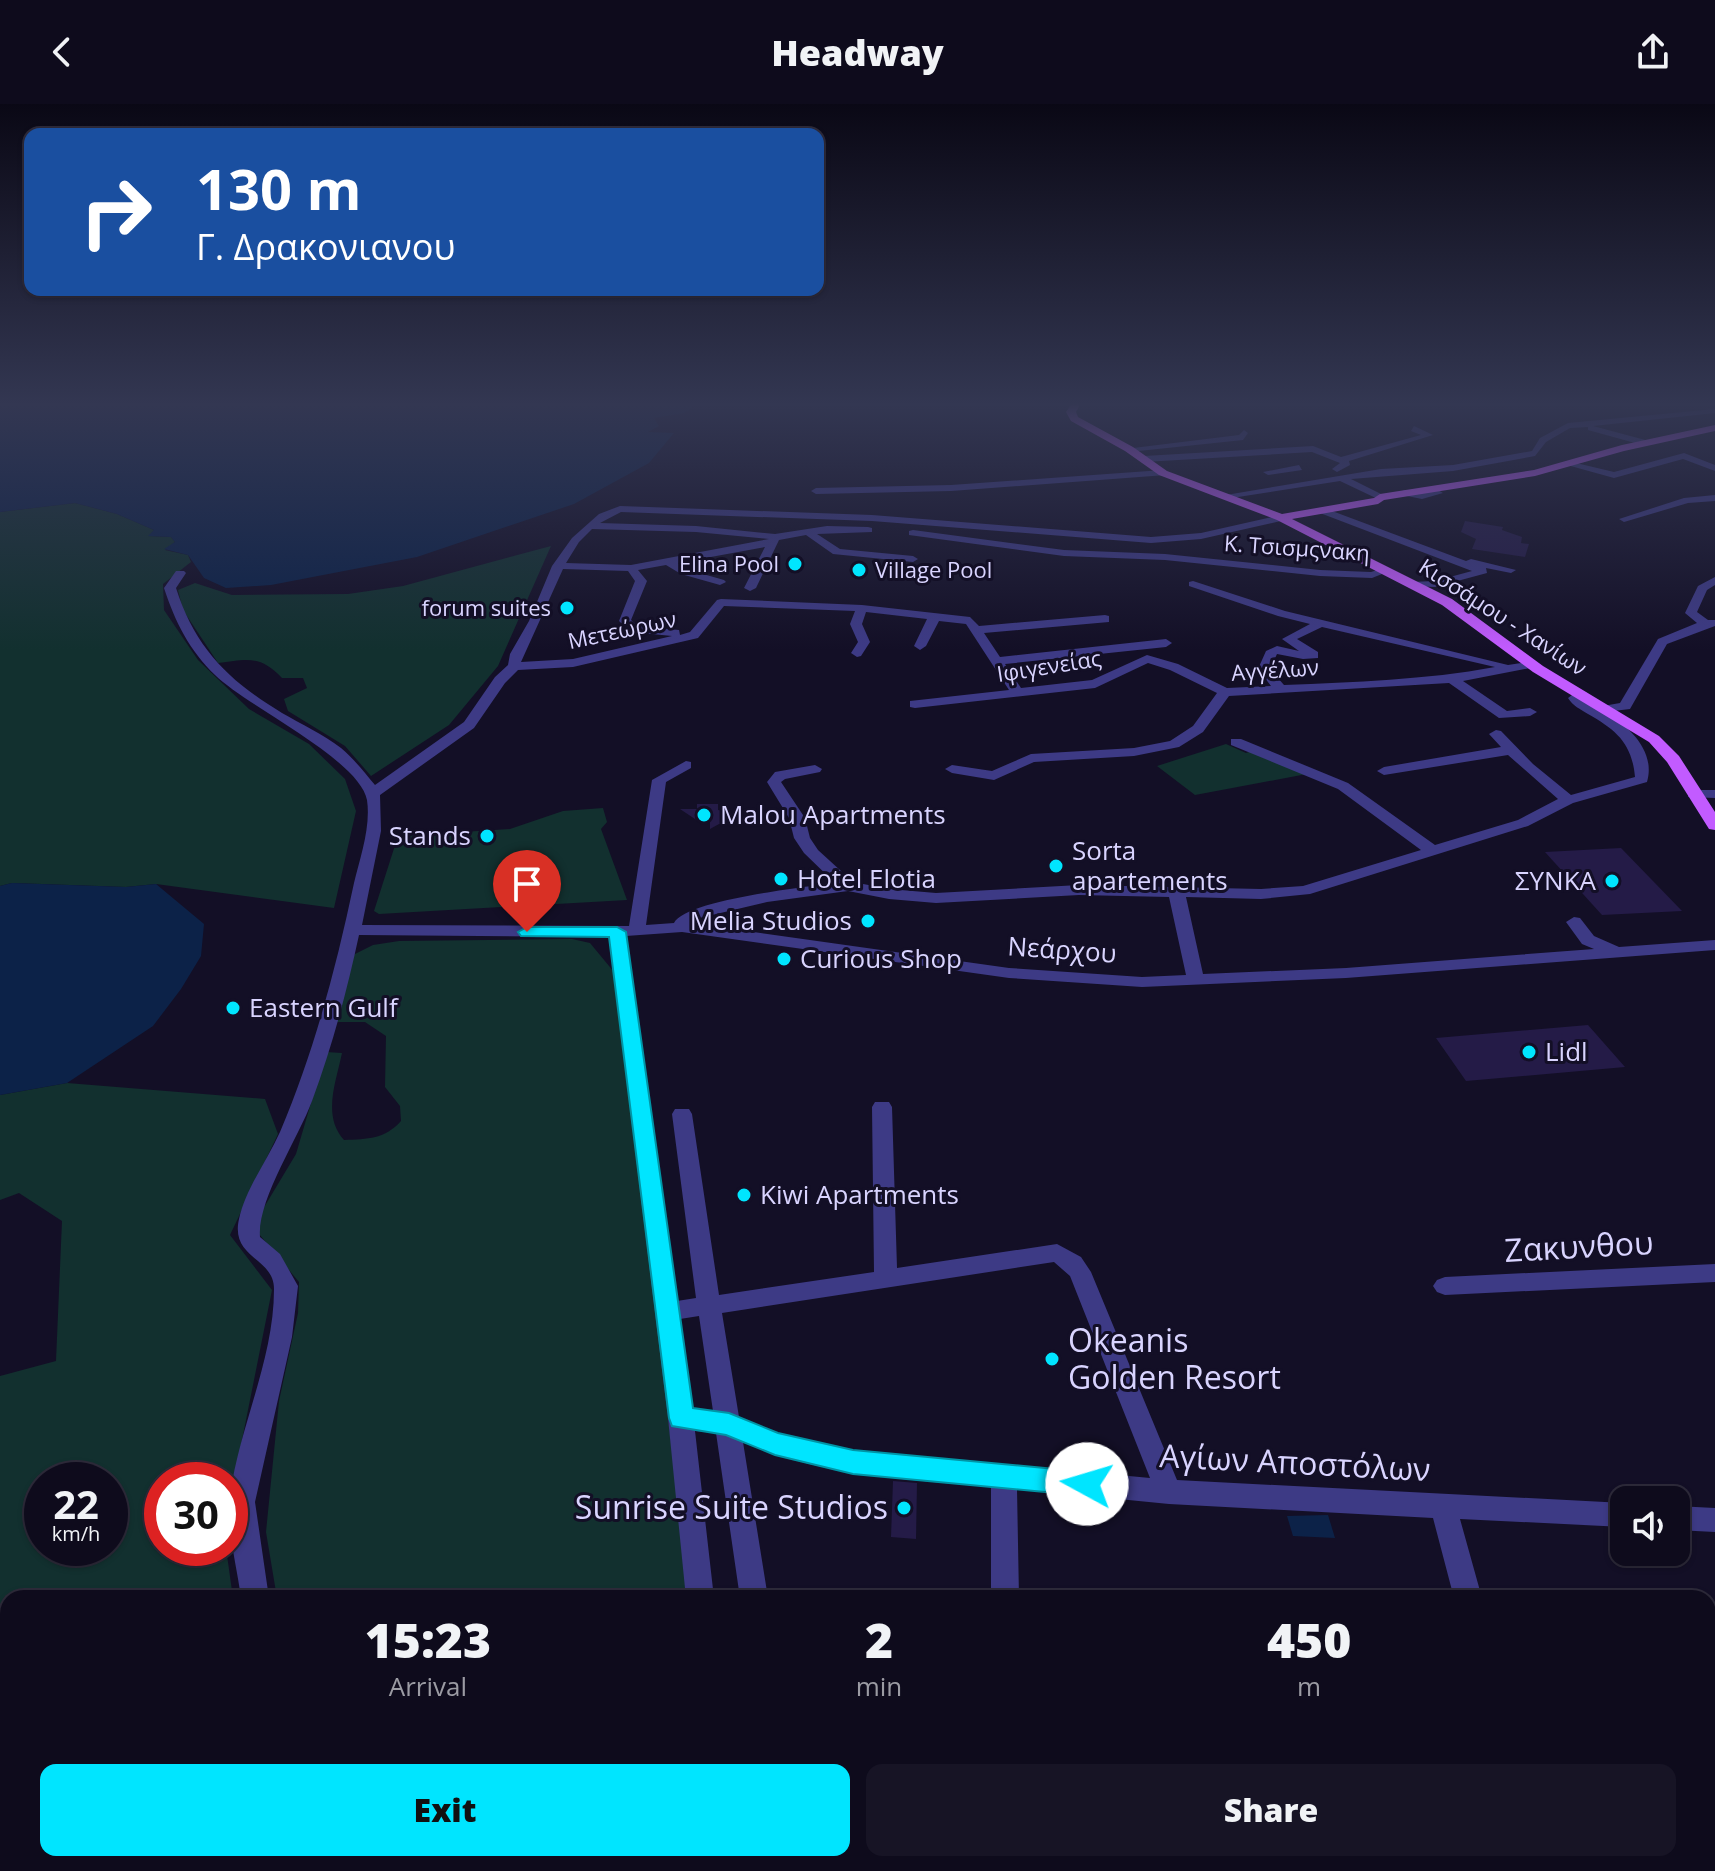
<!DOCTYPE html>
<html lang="en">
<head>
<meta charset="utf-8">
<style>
  :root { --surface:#0e0b1c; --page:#171425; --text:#f1f3f6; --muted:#9b9ba3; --line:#2e2b3b; --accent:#00e5ff }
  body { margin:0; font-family:"Open Sans",sans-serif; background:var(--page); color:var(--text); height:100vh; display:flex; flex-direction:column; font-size:30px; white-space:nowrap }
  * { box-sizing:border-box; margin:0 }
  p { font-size:26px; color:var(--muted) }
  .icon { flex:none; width:44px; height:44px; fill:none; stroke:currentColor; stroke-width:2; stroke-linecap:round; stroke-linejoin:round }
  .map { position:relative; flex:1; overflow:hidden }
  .side { position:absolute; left:0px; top:1486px; width:1716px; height:282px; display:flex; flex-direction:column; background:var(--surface); border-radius:24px 24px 0 0; box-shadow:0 2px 6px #0004,0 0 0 2px var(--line) }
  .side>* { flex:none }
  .guide { position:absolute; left:24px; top:24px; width:800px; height:168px; border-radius:16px; box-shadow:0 2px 6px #0004,0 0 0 2px var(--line); background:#1a4fa0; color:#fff; overflow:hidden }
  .buttons { position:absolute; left:1610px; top:1382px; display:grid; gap:16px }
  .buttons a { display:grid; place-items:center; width:80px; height:80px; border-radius:16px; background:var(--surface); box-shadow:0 2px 6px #0004,0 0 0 2px var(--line); font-size:40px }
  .speed { position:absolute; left:24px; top:1358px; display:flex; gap:16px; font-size:40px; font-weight:700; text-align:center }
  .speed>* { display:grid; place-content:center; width:104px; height:104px; border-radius:50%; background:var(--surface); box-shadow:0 2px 6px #0004,0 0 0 2px var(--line); line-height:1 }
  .speed small { font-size:20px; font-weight:400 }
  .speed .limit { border:12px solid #d22; background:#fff; color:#111 }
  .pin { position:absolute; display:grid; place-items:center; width:68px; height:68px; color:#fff; margin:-82px -34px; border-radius:50% 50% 50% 0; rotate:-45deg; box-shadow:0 0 8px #0007 }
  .pin .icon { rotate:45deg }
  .me { position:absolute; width:88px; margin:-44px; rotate:276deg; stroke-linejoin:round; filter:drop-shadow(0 0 6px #0008) }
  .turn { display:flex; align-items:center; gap:28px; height:168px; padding:0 40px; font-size:36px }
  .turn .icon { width:104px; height:104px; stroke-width:2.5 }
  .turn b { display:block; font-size:56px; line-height:68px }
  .eta { display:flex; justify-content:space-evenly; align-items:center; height:136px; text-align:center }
  .eta b { font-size:48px; font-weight:800; line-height:56px }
  .cta { display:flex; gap:16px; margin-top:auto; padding:16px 40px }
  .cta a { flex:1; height:92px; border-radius:16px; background:var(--accent); color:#111; font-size:32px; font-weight:800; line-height:92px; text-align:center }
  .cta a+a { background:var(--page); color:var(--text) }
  header { display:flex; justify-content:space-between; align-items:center; height:104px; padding:0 40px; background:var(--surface); font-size:36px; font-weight:800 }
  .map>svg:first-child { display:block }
</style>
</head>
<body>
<header><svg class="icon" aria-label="back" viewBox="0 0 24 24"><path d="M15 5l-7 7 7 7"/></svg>Headway<svg class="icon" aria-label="share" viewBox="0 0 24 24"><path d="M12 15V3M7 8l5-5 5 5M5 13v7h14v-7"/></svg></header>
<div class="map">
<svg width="1715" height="1767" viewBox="0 0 1715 1767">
  <rect width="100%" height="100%" fill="#130f26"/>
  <g fill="#12302f" fill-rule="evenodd">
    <polygon points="75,399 117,410 154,426 149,432 171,433 175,438 165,446 188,451 191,458 163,480 164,506 198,556 249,605 309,640 345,675 356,707 334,804 156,780 126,783 12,779 0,782 0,408"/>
    <path d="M551,442L498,562L449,621L371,672L345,642L288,607L284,595L307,584L303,574H282C260,551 248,555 218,559L183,506L178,486L195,479L232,491L348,490L403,482Z"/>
    <polygon points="1226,640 1246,649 1255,646 1312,669 1195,691 1157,662"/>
    <polygon points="603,704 607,718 601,725 627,796 379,810 374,807 398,732 510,725 563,707"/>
    <path d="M572,835L590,839L614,868L690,1494H277L266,1428L279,1297L298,1209L299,1178L259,1130L260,1110L296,1050L326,948L342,949C336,978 322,1012 344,1036C368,1035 385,1035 401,1017L400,1002L385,983L386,932L365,918H334L351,852L373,841L399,837Z"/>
    <path d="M67,979L265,995L278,1030L230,1131L272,1186L230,1396V1376H162V1444H226L233,1494H8V1549L0,1545V1272L56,1257L62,1117L19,1089L0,1096V991ZM42,1376H110V1444H42Z"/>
    <polygon points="304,1760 693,1760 690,1767 304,1767"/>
  </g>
  <g fill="#0c2248">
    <polygon points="0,299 690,299 692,304 684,309 654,314 659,322 648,328 674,329 649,359 574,400 417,453 271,481 226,484 204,474 188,451 164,445 175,438 171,433 148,432 154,426 117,410 75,399 0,408"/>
    <polygon points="12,779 126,783 156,780 204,820 201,852 181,885 153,922 67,979 0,991 0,782"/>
    <polygon points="1328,1411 1335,1434 1293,1432 1287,1412"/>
    <polygon points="0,1667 8,1684 10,1767 0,1767"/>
  </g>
  <g fill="#241b47">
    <polygon points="1465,417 1503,423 1502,426 1522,433 1521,439 1529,440 1525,453 1472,445 1476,435 1461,428"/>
    <polygon points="697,700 718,700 718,706 730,708 729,720 719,720 710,725 710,716 698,717 680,705 697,705"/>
    <polygon points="1621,744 1682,807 1602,811 1545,748"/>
    <polygon points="1588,921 1625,963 1466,977 1436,934"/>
    <polygon points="893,1377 917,1379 916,1435 891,1433"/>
  </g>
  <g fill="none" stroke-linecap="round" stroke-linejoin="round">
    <g fill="#3d3a85" fill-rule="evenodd">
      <polygon points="1715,305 1715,309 1593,322 1649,337 1646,342 1588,326 1588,323 1570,324 1546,338 1535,352 1453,367 1351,375 1383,391 1385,393 1380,396 1340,377 1225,395 1220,392 1381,365 1453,361 1532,347 1540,334 1568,319"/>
      <polygon points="1414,322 1433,331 1349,357 1350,361 1337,368 1332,365 1340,359 1312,348 1144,358 1139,355 1144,352 1313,342 1341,353 1421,331 1411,327"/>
      <polygon points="1244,326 1248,329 1243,336 1129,348 1125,345 1239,331"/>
      <polygon points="1684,349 1715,361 1715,367 1683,355 1614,374 1567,361 1572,358 1614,368"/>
      <polygon points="1299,361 1302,366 1268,371 1263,368"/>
      <polygon points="1163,366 1166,367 1166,371 951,387 816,390 811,387 816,384 951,381"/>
      <polygon points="1405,386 1422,389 1438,386 1443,389 1422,395 1402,391 1402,387"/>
      <polygon points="1715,391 1715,397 1688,399 1624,418 1619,415 1684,394"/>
      <path d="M620,402L872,411L1151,433L1201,429L1281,411L1285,412V416L1201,435L1151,439L872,417L621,408L600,419L696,422L775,430L827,422L868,423L872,424V428L817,430L840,445L913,452L918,455L913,458L833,450L806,431L779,436L756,484L750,487L744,484L765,443L678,459L689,466L724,476L726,478L720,481L681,470L666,461L638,466L647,477L631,516L638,522L679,526L680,531L690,528L717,496L721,495L862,501L970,513L979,522L1105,511L1109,512V518L984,529L1000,553L1166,535L1172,539L1166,543L1005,560L1021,584L1092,576L1147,551L1178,560L1227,584L1271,582L1258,565L1266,547L1277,542L1299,547L1282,535L1310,520L1278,512L1189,482V478L1193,477L1285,507L1508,561L1535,557V563L1463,577L1507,607L1530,604L1537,608L1530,612L1499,614L1449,579L1229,592L1203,628L1179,643L1134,652L1034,658L994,676L952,669L945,665L952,661L992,667L1031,650L1134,644L1170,637L1193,622L1217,589L1170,566L1148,559L1095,584L915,604L910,603V597L1009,586L966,520L939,517L926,542L920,546L914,542L927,515L866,508L862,520L870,538L861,552L857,553L851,549L858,538L850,520L855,507L724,502L698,534L573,563L518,566L505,579L474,624L380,691L381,727L362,821L629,822L652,676L686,657L691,658V664L666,678L646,821L674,819C685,796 806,783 835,779L804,749L794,734L789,714L767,678L775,668L815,661L822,665L820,668L785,675L781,678L805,714L810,734L818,746L853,778L889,785L936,789L1079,781L1261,785L1303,782L1421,746L1338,685L1231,641V635H1241L1348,679L1435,741L1518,716L1558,695L1508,651L1384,671L1377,667L1384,663L1501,643L1489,630L1496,626L1501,627L1533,660L1571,691L1635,673C1632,639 1616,626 1588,610C1580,605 1573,602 1568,594L1580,585L1587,589L1582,596L1603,607V602L1620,599L1658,535L1697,519L1685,509L1698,482L1715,473V481L1707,486L1697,508L1708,516H1715V522L1667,540L1630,605L1605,608C1629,622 1656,647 1647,678L1573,699L1528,722L1310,790L1261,795L1186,793L1203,870L1346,864L1594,845L1582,840L1566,818L1574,813L1580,814L1594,832L1619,843L1715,836V846L1346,874L1142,883L1009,874L682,828L626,832L677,1197L696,1194L672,1010L675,1005H689L692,1010L719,1191L874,1168L872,1003L875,998H889L892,1003L897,1164L1057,1140L1081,1153L1091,1168L1177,1376L1624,1399V1423L1460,1415L1482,1494H1454L1433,1414L1169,1400L1017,1385L1019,1494H991V1383C907,1375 821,1372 743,1338L768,1494H740L716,1329L695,1327L714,1494H686L668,1314L609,833L359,831C347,887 332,943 312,997C298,1035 257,1096 260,1133L280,1150L298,1182L292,1233L255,1398L269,1494H241C237,1462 226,1424 230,1392C239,1323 274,1256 274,1185C274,1153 230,1155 239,1115C246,1084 267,1057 280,1028C314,948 336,864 354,779C360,754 371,723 367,696C359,655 249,604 215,571C190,547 175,518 164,484L176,467H184L186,469L176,484C195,544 229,577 282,609C301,620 323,630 341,644C354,655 364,668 375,681L464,618L495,573L508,561L510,550L529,517L552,462L572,434L599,410ZM592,425L696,428L769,435L631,461L566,459L579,438ZM563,465L628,467L635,477L619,517L631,528L672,532L573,555L521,558ZM1322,523L1495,563C1425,576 1355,578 1284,581L1270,565L1277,550L1303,555L1318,554V548L1297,535ZM848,787L889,795L936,799L1079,791L1169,793L1186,871L1142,873L1009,864L690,819L695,815L767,798ZM1054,1158L1070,1172L1150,1374L853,1346L778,1329L739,1313L722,1209ZM699,1212L713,1307L692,1304L680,1215Z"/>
      <polygon points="1324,404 1466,457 1471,455 1516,466 1511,469 1486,464 1487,469 1435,483 1410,482 1410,478 1435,477 1472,467 1320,409 1319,407"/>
      <polygon points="913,426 1064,446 1165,450 1320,466 1371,468 1387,463 1392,466 1372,474 1320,472 1165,456 1064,452 909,431 909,427"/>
      <polygon points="1693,686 1715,686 1715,694 1688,693 1688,687"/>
      <polygon points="1715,1160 1715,1178 1445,1191 1437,1188 1433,1182 1437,1176 1445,1173"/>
      <polygon points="1676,1402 1715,1404 1715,1428 1676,1426"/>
      <polygon points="263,1760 295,1760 296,1767 264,1767"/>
      <rect x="709" y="1760" width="32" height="7"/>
      <polygon points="980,1760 1016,1760 1013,1767 978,1767"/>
      <polygon points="1534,1760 1567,1760 1569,1767 1537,1767"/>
    </g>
    <polygon fill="#c25bff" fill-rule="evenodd" points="1072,299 1081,299 1076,308 1078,313 1133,343 1167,367 1282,410 1374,394 1380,390 1534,366 1622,341 1715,321 1715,327 1624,347 1535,372 1384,396 1378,400 1292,415 1452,495 1543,562 1659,632 1679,652 1715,708 1715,726 1709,725 1667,658 1649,638 1533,568 1442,501 1277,416 1159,371 1125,347 1071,317 1066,308"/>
  </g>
  <linearGradient id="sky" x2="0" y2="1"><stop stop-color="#0a0815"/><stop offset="0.55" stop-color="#333752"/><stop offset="1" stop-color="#333752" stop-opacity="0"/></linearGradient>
  <rect width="1715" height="546" fill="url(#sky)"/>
  <polygon fill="#00e5ff" stroke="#0095a6" stroke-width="2" points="527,823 617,823 626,828 693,1304 729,1309 778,1329 853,1346 1087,1368 1096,1372 1100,1380 1096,1388 1087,1392 853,1370 775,1351 726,1331 672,1322 669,1314 609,833 521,832 518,828"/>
  <g fill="#00e5ff" stroke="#130f26" stroke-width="3">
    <circle cx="795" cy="460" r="8"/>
    <circle cx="859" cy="466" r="8"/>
    <circle cx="567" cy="504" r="8"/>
    <circle cx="704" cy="711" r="8"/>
    <circle cx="487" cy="732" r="8"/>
    <circle cx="1056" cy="762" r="8"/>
    <circle cx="781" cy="775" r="8"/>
    <circle cx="1612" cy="777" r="8"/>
    <circle cx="868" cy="817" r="8"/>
    <circle cx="784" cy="855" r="8"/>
    <circle cx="233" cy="904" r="8"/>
    <circle cx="1529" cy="948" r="8"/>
    <circle cx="744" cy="1091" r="8"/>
    <circle cx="1052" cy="1255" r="8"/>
    <circle cx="904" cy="1404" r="8"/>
  </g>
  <g text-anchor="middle" stroke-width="6" stroke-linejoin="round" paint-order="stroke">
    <g font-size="22" fill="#d9d4ff" stroke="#130f26">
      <text transform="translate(1297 444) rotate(4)" y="8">Κ. Τσισμςνακη</text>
      <text transform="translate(1503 513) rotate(33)" y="8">Κισσάμου - Χανίων</text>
      <text transform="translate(622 526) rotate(-12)" y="8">Μετεώρων</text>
      <text transform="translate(1049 562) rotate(-9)" y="8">Ιφιγενείας</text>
      <text transform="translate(1275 566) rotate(-4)" y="8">Αγγέλων</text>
    </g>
    <g font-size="22" fill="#d9d4ff" stroke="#130f26" text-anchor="end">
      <text x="779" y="468">Elina Pool</text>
      <text x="875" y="474" text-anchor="start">Village Pool</text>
      <text x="551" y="512">forum suites</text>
    </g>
    <g font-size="26" fill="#d9d4ff" stroke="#130f26" text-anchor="start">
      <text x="720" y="720">Malou Apartments</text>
      <text x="471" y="741" text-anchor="end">Stands</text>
      <text x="1072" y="756">Sorta<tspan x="1072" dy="30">apartements</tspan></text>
      <text x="797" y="784">Hotel Elotia</text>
      <text x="1596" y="786" text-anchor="end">ΣΥΝΚΑ</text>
      <text x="852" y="826" text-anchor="end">Melia Studios</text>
      <text x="800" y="864">Curious Shop</text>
      <text x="249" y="913">Eastern Gulf</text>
      <text x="1545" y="957">Lidl</text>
      <text x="760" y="1100">Kiwi Apartments</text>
    </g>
    <g font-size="26" fill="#d9d4ff" stroke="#130f26">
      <text transform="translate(1062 846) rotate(4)" y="9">Νεάρχου</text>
    </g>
    <g font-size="32" fill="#d9d4ff" stroke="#130f26">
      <text transform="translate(1579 1143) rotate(-3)" y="11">Ζακυνθου</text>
      <text transform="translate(1295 1359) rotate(3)" y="11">Αγίων Αποστόλων</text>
    </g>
    <g font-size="32" fill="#d9d4ff" stroke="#130f26" text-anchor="start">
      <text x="1068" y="1248">Okeanis<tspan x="1068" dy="37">Golden Resort</tspan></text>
      <text x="888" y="1415" text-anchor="end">Sunrise Suite Studios</text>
    </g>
  </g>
</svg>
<div class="buttons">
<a><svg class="icon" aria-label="sound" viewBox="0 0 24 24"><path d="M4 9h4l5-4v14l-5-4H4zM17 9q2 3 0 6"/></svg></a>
</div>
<div class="speed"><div>22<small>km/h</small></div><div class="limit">30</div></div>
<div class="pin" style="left:527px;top:828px;background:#d93025"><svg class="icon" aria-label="arrive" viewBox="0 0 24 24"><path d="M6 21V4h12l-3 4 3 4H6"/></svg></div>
<svg class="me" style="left:1087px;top:1380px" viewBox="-20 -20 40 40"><circle r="19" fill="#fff"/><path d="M0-13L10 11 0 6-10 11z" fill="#00e5ff"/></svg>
<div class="guide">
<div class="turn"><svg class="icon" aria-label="right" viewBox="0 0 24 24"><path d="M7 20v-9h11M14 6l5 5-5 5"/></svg><div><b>130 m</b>Γ. Δρακονιανου</div></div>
</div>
<section class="side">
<div class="eta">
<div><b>15:23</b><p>Arrival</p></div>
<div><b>2</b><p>min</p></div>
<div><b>450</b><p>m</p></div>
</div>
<div class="cta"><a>Exit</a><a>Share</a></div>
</section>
</div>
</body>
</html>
